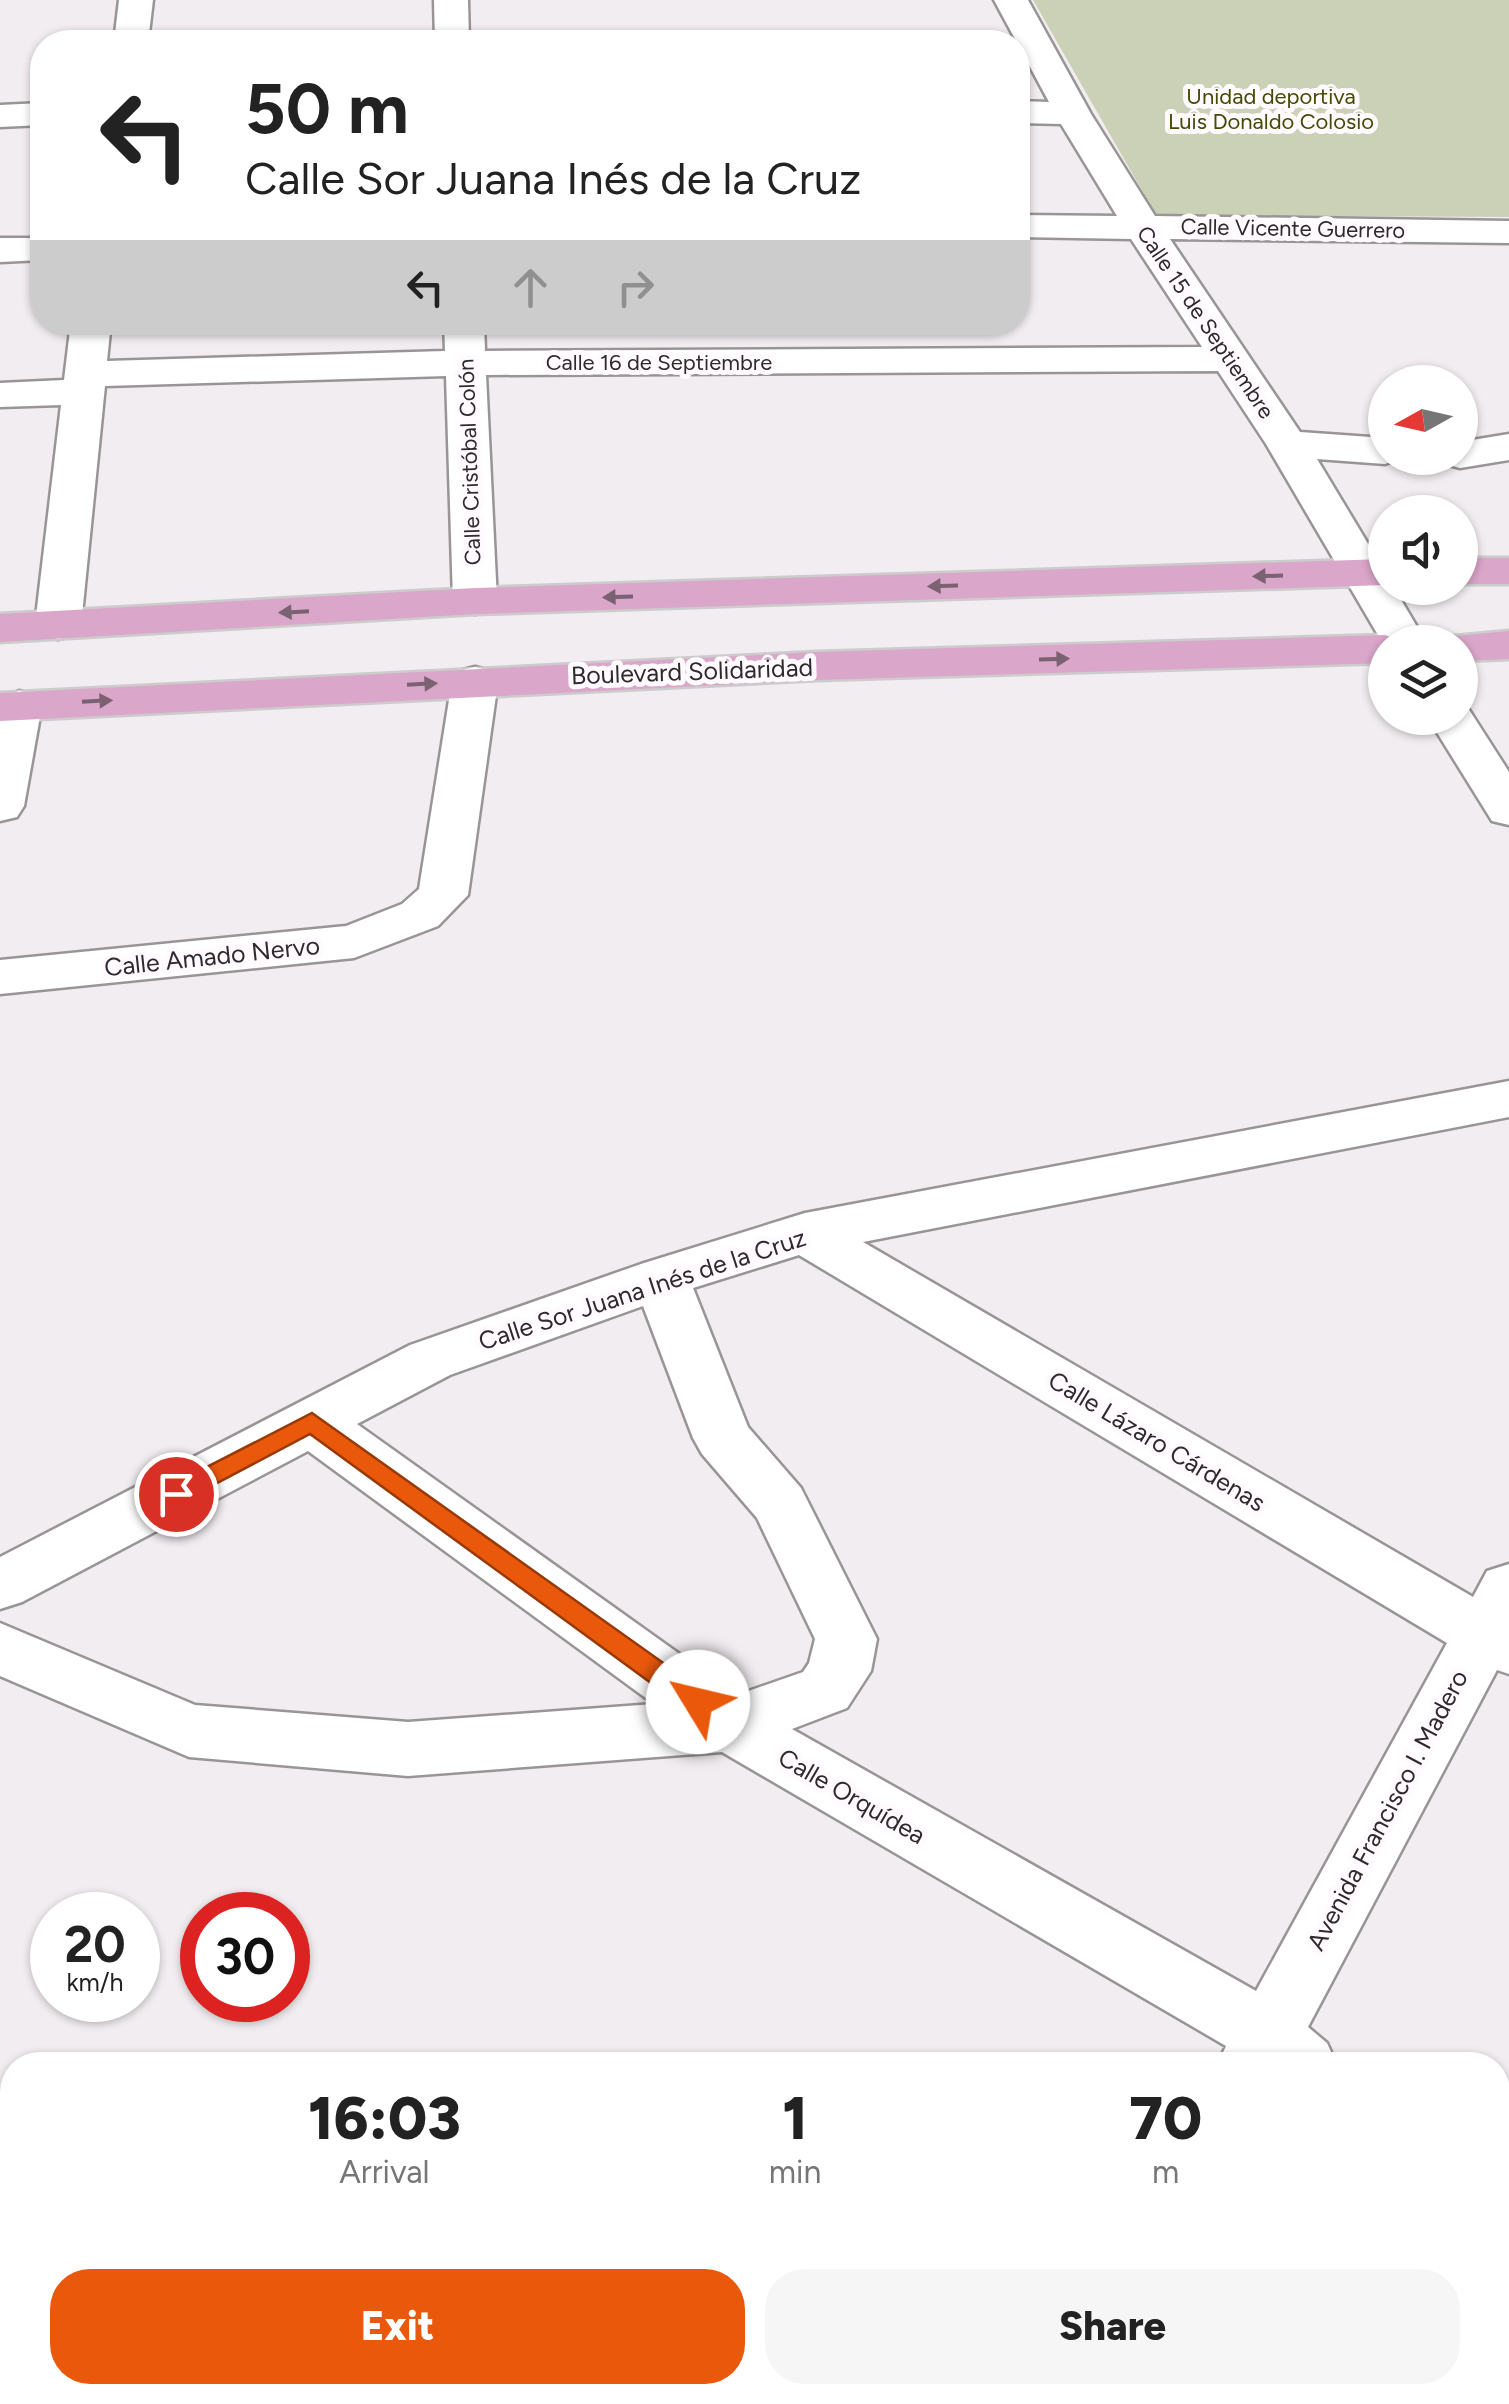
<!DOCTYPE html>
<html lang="en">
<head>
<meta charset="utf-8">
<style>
  :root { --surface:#fff; --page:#f6f6f6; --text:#222; --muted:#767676; --accent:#ea580c }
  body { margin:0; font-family:Figtree,sans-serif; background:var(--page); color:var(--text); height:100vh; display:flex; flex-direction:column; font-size:38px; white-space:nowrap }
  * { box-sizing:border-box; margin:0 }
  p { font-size:32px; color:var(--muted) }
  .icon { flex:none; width:55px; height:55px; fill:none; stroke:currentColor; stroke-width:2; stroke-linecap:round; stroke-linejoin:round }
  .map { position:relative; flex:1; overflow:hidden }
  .drawer { position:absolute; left:0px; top:2052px; width:1510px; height:352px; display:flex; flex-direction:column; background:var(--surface); border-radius:40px 40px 0 0; box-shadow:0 2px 8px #0004 }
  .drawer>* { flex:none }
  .guide { position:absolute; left:30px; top:30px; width:1000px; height:305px; border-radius:40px; box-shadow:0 2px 8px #0004; background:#fff; color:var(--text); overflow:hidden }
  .needle { width:65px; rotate:262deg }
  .controls { position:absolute; left:1368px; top:365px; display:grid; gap:20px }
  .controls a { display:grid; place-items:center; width:110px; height:110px; border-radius:50%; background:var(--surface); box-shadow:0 2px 8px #0004; font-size:50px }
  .speed { position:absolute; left:30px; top:1892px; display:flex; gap:20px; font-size:50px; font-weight:700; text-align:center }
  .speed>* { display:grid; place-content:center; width:130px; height:130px; border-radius:50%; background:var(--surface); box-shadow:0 2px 8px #0004; line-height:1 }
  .speed small { font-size:25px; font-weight:400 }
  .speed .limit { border:15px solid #d22; background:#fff; color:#111 }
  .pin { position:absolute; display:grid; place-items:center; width:85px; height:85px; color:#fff; margin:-42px; border:5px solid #fff; border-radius:50%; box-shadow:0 2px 10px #0007 }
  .me { position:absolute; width:110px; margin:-55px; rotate:306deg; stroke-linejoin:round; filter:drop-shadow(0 0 8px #0008) }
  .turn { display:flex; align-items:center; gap:35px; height:210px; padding:0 50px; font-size:45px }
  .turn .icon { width:130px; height:130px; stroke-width:2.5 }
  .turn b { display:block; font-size:70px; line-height:85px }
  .lanes { display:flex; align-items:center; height:95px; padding:0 50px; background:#0003; justify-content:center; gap:50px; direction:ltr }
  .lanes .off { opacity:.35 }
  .eta { display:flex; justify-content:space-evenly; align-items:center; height:170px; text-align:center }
  .eta b { font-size:60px; font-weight:800; line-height:70px }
  .action { display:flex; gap:20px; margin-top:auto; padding:20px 50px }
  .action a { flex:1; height:115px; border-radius:40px; background:var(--accent); color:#fff; font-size:40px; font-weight:800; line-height:115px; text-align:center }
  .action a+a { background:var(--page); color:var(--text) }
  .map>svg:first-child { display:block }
</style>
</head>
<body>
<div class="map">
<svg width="1509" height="2404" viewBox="0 0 1509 2404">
  <rect width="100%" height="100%" fill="#f2edf0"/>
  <polygon fill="#cbd1b6" points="1033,0 1509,0 1509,217 1156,215"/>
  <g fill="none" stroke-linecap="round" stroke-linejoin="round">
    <g stroke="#999597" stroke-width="5">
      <g id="minor">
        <polygon points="119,0 153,0 148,42 114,42"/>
        <polygon points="434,0 468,0 469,42 435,42"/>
        <polygon points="994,0 1028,0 1091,114 1155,216 1509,221 1509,243 1170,239 1300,432 1385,438 1385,458 1402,458 1385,464 1317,459 1385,572 1385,588 1394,588 1426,642 1385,642 1385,647 1266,444 1218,371 486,375 497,601 491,610 475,614 459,610 453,601 446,376 105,386 81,625 74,635 58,639 42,635 35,625 61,405 0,407 0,383 64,380 71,322 111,322 107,361 445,351 444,322 484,322 485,351 1202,347 1131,239 1018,237 1018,215 1117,216 1061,124 1018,123 1018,101 1049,102"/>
        <polygon points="42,103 42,125 0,127 0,105"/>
        <polygon points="0,238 42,238 42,260 0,262"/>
        <polygon points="1509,434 1509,460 1460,468 1445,464 1441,458 1460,458 1460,442"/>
        <polygon points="475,667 491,671 498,681 468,895 438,926 354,958 0,994 0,960 346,926 402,904 419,889 452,681 459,671"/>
        <polygon points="19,691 35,695 42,705 24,806 17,817 0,821 0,699"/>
        <polygon points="1460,706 1468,708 1509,772 1509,825 1492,821 1428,718 1460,718"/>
        <path d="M1509,1081V1117L863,1242L1473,1597L1487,1571L1509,1564V1674L1497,1670L1308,2027L1327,2043L1337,2065H1217L1226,2046L722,1752L408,1776L189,1757L0,1676V1623L195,1705L408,1722L654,1704L308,1451L22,1602L0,1609V1557L410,1345L641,1264L805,1213ZM799,1255L1447,1643L1256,1991L792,1729L847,1708L871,1671L877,1639L801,1488L748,1427L693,1288ZM643,1306L693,1438L702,1454L757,1518L815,1639L809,1663L803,1672L737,1695L357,1424L450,1375Z"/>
        <polygon points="1498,2203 1509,2207 1509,2281 1498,2277"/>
        <polygon points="931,2392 1028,2392 1023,2404 926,2404"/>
      </g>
    </g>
    <g stroke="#cdcccc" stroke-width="5">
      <g id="primary">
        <rect x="1460" y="558" width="49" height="26"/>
        <polygon points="1385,559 1385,585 475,614 0,642 0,614 475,588"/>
        <polygon points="1509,631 1509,659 1460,661 1460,642 1440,642 1444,637"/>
        <polygon points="1385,635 1403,642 1385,642 1385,663 817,680 0,721 0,693 817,652"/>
      </g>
    </g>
    <use href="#minor" fill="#fff" fill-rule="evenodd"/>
    <use href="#primary" fill="#daa6c9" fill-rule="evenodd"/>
  </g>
  <defs><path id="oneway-solid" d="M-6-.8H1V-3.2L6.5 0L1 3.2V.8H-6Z" transform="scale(2.5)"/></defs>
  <g fill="#7b6273">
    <use href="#oneway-solid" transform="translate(1268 576) rotate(178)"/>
    <use href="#oneway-solid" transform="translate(943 586) rotate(178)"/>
    <use href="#oneway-solid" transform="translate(618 597) rotate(178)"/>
    <use href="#oneway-solid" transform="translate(294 612) rotate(177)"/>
    <use href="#oneway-solid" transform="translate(1054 659) rotate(-2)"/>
    <use href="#oneway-solid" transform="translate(422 684) rotate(-3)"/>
    <use href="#oneway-solid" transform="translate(97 701) rotate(-3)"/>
  </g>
  <polygon fill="#ea580c" stroke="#983908" stroke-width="2.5" points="312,1413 707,1694 711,1702 707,1710 698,1713 688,1710 310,1434 185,1500 168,1500 164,1494 168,1487"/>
  <g text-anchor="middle" stroke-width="10" stroke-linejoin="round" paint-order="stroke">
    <g font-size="22" fill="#414b03" stroke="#fffafd">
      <text x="1271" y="104">Unidad deportiva<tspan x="1271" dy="25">Luis Donaldo Colosio</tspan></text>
    </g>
    <g font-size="22" fill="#2d2b2c" stroke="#fffafd">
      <text transform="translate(1293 228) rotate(1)" y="8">Calle Vicente Guerrero</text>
      <text transform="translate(1206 322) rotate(56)" y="8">Calle 15 de Septiembre</text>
      <text x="659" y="370">Calle 16 de Septiembre</text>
      <text transform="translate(469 462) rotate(-92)" y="8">Calle Cristóbal Colón</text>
    </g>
    <g font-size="25" fill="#2d2b2c" stroke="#fffafd">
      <text transform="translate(692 671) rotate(-2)" y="9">Boulevard Solidaridad</text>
      <text transform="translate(212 956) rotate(-6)" y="9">Calle Amado Nervo</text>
      <text transform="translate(642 1289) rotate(-18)" y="9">Calle Sor Juana Inés de la Cruz</text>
      <text transform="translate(1157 1441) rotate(31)" y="9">Calle Lázaro Cárdenas</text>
      <text transform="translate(852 1796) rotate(30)" y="9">Calle Orquídea</text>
      <text transform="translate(1387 1810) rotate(-62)" y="9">Avenida Francisco I. Madero</text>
    </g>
  </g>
</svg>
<div class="controls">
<a><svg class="needle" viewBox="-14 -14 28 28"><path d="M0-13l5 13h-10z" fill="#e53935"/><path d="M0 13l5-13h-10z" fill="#767676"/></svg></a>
<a><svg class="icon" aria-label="sound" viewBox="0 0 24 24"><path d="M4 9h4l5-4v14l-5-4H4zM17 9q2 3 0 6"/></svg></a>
<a><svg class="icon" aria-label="layers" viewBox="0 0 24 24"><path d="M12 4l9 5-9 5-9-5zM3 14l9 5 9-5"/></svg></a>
</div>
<div class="speed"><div>20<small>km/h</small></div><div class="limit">30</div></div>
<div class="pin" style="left:176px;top:1494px;background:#d93025"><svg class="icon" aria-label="arrive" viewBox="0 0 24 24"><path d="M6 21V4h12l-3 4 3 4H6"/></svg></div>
<svg class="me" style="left:698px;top:1702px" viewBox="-20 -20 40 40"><circle r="19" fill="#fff"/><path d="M0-13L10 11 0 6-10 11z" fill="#ea580c"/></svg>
<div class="guide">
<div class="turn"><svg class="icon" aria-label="left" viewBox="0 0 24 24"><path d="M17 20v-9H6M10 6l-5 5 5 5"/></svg><div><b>50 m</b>Calle Sor Juana Inés de la Cruz</div></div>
<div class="lanes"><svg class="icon" aria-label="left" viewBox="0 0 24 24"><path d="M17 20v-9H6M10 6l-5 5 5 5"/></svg><svg class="icon off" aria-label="ahead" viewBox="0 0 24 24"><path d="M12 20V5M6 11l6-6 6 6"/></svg><svg class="icon off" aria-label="right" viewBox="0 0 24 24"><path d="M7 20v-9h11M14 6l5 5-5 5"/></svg></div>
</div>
<section class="drawer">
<div class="eta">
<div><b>16:03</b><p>Arrival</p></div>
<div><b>1</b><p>min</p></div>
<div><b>70</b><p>m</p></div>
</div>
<div class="action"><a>Exit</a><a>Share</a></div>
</section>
</div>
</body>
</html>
